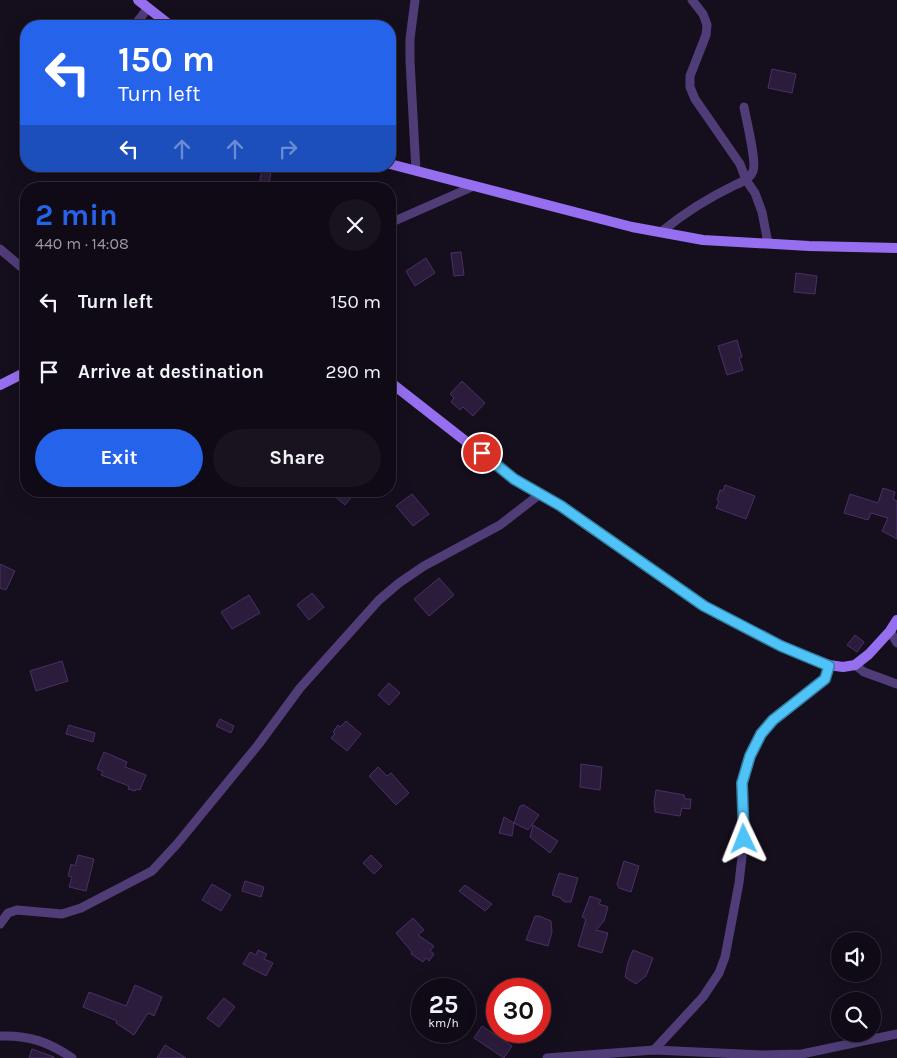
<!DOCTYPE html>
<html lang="en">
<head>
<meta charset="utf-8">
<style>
  :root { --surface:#100a16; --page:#19131f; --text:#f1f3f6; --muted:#9c9aa1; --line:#302b35; --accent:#2563eb }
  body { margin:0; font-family:Karla,sans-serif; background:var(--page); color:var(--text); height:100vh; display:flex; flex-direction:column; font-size:19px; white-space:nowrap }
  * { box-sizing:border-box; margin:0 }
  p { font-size:16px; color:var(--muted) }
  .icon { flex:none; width:28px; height:28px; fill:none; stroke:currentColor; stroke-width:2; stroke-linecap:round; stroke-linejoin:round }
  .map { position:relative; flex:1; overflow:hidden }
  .sheet { position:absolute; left:20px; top:182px; width:376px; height:315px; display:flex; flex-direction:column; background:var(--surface); border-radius:20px; box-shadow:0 5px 20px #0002,0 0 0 1px var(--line) }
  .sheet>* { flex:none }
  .hud { position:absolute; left:20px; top:20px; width:376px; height:152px; border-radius:20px; box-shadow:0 5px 20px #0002,0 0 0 1px var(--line); background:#2563eb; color:#fff; overflow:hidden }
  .fabs { position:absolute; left:831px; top:932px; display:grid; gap:10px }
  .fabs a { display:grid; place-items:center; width:50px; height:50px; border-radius:50%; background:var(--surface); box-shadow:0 5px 20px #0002,0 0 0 1px var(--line); font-size:25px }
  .speed { position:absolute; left:411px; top:978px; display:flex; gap:10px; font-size:25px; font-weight:700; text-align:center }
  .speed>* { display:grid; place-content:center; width:65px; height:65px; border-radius:50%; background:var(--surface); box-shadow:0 5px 20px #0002,0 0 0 1px var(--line); line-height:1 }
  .speed small { font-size:12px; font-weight:400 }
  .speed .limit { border:8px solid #d22; background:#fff; color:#111 }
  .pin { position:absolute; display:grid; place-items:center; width:42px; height:42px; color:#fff; margin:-21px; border:2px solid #fff; border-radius:50%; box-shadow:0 1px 5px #0007 }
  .me { position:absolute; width:55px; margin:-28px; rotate:358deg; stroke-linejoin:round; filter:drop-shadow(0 0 4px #0008) }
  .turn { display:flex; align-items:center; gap:18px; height:105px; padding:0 15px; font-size:22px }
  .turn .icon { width:65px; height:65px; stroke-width:2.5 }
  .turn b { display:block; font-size:35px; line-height:42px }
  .lanes { display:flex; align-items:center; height:48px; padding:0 15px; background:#0003; justify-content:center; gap:25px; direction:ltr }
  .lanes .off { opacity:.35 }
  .round { display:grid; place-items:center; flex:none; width:52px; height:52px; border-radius:26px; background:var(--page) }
  .headline { display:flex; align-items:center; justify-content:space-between; height:85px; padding:0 15px }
  h1 { font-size:30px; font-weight:700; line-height:38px; color:var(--accent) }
  .primary-button { display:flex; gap:10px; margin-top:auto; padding:10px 15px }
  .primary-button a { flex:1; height:58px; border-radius:30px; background:var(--accent); color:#fff; font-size:20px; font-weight:700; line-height:58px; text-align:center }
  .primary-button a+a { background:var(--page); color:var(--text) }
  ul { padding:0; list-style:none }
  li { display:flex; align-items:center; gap:15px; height:70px; padding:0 15px }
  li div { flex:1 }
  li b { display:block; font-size:19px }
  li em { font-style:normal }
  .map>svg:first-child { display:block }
</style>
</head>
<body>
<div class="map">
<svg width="897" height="1058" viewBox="0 0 897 1058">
  <rect width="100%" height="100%" fill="#150e1d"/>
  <g fill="#2b1c3c" stroke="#4a3066">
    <polygon points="772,69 796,74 792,93 768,88"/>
    <polygon points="262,170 271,172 268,189 258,189"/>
    <polygon points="461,252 464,275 454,276 451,253"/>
    <polygon points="426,258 435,273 415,286 406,271"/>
    <polygon points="796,273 817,276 815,294 794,292"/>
    <polygon points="737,340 742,357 739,358 743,370 727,375 718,346"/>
    <polygon points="462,381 485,403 473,416 463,407 460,410 451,402 454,398 450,394"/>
    <polygon points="725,485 755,496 746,519 716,508 719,501 717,500 720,490 723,491"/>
    <polygon points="883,488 895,492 893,499 897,501 897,539 882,531 888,518 871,513 868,520 844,513 850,494 878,503"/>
    <polygon points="328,491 349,491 353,495 345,505"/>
    <polygon points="412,494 429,514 413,526 396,506"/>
    <polygon points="0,564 15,571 6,590 0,588"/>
    <polygon points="439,578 454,595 429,616 414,599"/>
    <polygon points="312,593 324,607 309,620 297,605"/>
    <polygon points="249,595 260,613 232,629 221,612"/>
    <polygon points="855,635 864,642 857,652 847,645"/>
    <polygon points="62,661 68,681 36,691 30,671"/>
    <polygon points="389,683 400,693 389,705 378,695"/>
    <polygon points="220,719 234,726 231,733 216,726"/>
    <polygon points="346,721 361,734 347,751 331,738 335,734 333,732 338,725 340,727"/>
    <polygon points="69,725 95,733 93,742 66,734"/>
    <polygon points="104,752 127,762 125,767 146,775 140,790 136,789 135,791 128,789 129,786 101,775 103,772 97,769"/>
    <polygon points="581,764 602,767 600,790 580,787"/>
    <polygon points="378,767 387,776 391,773 409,793 396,805 369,776"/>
    <polygon points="656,790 684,795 685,799 691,799 690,809 682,808 680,816 655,812 654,802"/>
    <polygon points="524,805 539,815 528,830 514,823 520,806"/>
    <polygon points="504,817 514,823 512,836 499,833"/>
    <polygon points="533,825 558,841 550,853 530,837"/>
    <polygon points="78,855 94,859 86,891 69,887 72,877 68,876 71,864 75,866"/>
    <polygon points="371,855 382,866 374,874 363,863"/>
    <polygon points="624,861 639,866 631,892 619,888 617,884"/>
    <polygon points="559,873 578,878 571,902 565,902 562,900 561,898 552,895"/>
    <polygon points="245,881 264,887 261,897 242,891"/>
    <polygon points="212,884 231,895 221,911 202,900"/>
    <polygon points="465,885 492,904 485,911 459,891"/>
    <polygon points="590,896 601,900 599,904 608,907 604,921 596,930 608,933 602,953 578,946 586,919 582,917"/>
    <polygon points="535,916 539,916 551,921 552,932 548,946 526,940"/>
    <polygon points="413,918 424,930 418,935 434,946 430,951 434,954 429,961 426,958 423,962 411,954 412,952 396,933"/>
    <polygon points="258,950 267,954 264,959 273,963 266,976 243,964 250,952 256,955"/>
    <polygon points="633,950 653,958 646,976 636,984 625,977 628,962"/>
    <polygon points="135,985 162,997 154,1016 148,1013 134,1035 116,1023 117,1021 83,1007 89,992 126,1006"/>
    <polygon points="224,998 235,1007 219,1027 207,1018"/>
    <polygon points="482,1026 512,1046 504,1058 474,1038"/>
    <polygon points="165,1045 186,1058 157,1058"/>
    <polygon points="32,1049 54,1057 54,1058 29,1058"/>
  </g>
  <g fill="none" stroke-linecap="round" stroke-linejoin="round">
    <g stroke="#503d78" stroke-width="9">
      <polyline points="415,0 410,39 410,61 416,171"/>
      <polyline points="692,0 703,14 707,25 706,35 690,76 690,87 695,99 740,164 746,180 755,193 762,212 768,243"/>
      <polyline points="134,26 148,8"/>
      <polyline points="390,223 474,186"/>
      <path d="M661,232C684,213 708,198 735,185C742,182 750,179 753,171C757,162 746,119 744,107"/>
      <polyline points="0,249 26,271"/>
      <polyline points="890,631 897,643"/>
      <polyline points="855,665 864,672 897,684"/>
      <polyline points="0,924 8,913 17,910 62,914 81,908 152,871 177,844 258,745 300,688 379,600 399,583 424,566 500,525 540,494"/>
      <path d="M0,1036C29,1035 49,1042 72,1058"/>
      <polyline points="654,1050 703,997 719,973 725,957 739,883 744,839 742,783 750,756 761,734 773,720 825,679 829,665"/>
      <polyline points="547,1058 654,1050 762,1055 802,1054 897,1034"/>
    </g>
    <g stroke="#966ff1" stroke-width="10">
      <polyline points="138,0 171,26"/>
      <polyline points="390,164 632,227 703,240 809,246 897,248"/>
      <polyline points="390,382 514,479 561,506 704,606 781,646 829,665 843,667 855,665 869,654 890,631 897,620"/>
      <polyline points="0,385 26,372"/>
    </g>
  </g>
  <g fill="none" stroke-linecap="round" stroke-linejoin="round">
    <g stroke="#337fa1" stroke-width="12">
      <polyline id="route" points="482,453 514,479 561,506 704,606 781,646 829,666 825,679 773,720 761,734 750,756 742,783 744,839"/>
    </g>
    <use href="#route" stroke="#4fc3f7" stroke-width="9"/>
  </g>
</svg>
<div class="fabs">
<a><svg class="icon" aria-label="sound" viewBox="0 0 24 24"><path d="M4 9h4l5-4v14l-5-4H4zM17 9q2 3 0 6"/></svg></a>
<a><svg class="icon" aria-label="search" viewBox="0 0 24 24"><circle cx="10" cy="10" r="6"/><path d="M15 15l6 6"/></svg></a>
</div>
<div class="speed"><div>25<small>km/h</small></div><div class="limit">30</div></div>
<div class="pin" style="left:482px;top:453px;background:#d93025"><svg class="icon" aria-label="arrive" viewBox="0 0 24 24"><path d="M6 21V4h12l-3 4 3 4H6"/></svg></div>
<svg class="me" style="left:744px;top:839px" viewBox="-20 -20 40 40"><path d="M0-17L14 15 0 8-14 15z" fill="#4fc3f7" stroke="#fff" stroke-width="4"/></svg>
<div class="hud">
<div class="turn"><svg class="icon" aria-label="left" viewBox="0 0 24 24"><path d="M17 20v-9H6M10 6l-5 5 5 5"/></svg><div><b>150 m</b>Turn left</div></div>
<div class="lanes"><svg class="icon" aria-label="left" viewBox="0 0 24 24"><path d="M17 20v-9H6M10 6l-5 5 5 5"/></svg><svg class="icon off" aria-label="ahead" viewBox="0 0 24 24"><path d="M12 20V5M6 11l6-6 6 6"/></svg><svg class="icon off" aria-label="ahead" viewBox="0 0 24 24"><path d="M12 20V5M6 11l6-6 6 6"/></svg><svg class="icon off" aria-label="right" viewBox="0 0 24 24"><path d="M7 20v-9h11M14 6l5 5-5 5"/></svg></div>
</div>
<section class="sheet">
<div class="headline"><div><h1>2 min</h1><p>440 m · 14:08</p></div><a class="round"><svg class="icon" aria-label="close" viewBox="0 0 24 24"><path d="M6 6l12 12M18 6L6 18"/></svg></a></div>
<ul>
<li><svg class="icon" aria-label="left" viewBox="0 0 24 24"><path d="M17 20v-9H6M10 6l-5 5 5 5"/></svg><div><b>Turn left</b></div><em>150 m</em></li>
<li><svg class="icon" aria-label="arrive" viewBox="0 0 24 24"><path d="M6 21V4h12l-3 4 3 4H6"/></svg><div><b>Arrive at destination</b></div><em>290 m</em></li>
</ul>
<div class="primary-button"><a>Exit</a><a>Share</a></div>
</section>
</div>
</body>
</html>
